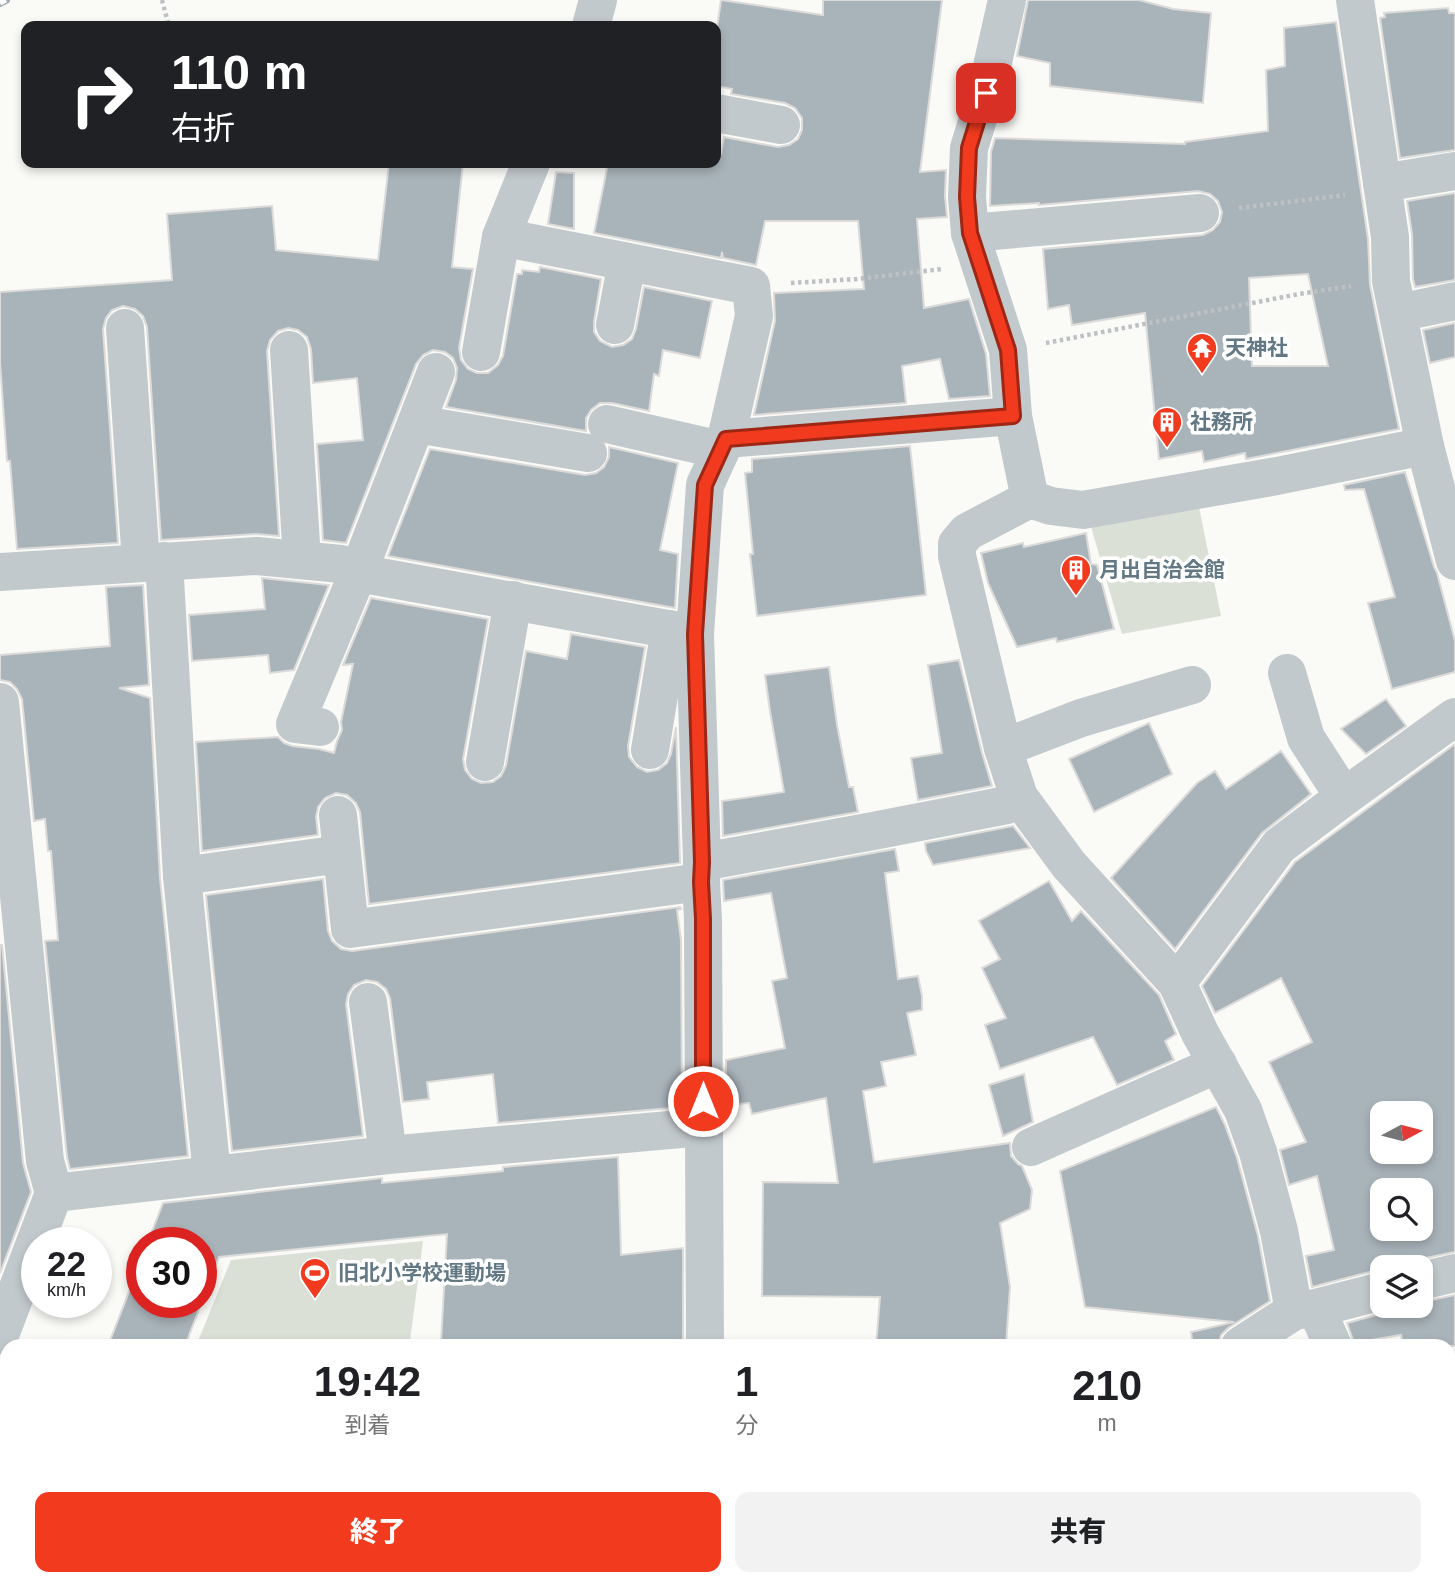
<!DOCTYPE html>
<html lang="ja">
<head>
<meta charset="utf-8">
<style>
  :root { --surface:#fff; --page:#f2f2f2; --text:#202124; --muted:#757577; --accent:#f23a1f }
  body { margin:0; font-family:Helvetica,"Noto Sans JP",sans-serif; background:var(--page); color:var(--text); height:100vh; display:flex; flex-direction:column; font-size:26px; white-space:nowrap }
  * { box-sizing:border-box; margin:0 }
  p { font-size:23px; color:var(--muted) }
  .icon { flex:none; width:38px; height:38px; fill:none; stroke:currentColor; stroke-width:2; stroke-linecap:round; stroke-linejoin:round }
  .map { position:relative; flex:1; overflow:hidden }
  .panel { position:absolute; left:0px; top:1339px; width:1456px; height:247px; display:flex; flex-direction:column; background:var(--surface); border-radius:21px 21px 0 0; box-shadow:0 4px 10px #0003 }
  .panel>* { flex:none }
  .hud { position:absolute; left:21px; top:21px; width:700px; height:147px; border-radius:14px; box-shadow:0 4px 10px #0003; background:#202124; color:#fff; overflow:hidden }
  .needle { width:46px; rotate:83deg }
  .buttons { position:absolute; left:1370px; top:1101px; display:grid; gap:14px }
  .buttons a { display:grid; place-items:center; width:63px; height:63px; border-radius:14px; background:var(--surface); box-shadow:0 4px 10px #0003; font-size:35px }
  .speed { position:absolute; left:21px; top:1227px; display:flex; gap:14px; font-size:35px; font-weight:700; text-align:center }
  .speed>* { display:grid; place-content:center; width:91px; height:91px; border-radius:50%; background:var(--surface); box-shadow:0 4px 10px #0003; line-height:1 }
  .speed small { font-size:18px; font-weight:400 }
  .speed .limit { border:10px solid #d22; background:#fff; color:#111 }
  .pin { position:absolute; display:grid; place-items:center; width:60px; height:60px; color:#fff; margin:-30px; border-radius:14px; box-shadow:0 4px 10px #0006 }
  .me { position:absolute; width:77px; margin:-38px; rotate:0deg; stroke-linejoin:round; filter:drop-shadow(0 0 5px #0008) }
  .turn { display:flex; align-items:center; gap:24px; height:147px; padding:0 35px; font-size:32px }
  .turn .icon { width:91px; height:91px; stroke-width:2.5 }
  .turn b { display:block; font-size:49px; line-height:60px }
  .eta { display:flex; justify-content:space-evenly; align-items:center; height:119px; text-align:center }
  .eta b { font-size:42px; font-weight:800; line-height:49px }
  .primary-button { display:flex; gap:14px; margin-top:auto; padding:14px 35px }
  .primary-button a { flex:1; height:80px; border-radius:14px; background:var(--accent); color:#fff; font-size:28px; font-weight:800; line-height:80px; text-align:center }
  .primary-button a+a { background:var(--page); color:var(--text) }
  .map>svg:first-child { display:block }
</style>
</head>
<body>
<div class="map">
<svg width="1455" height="1585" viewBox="0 0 1455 1585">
  <rect width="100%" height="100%" fill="#fafaf7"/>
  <g fill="#dae0d6">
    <polygon points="1199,507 1221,616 1122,634 1090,523"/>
    <polygon points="423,1241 410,1341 417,1346 196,1346 231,1260"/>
    <polygon points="102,1579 102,1578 496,1579 496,1585 100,1585"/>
  </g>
  <g fill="#a9b4ba" stroke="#dcdbd9" stroke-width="2" fill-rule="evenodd">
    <polygon points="721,0 823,15 823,0 942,0 920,172 946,170 945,196 947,217 917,219 924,308 969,299 986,354 990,396 949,399 940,359 902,366 906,403 754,415 775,321 774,293 864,289 858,221 765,221 756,265 723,258 722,252 721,258 594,233 608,163 716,163 716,152 721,154 724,137 778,147 789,145 798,139 802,130 802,118 795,108 785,103 731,94 732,89 716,86 716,35"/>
    <polygon points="1028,0 1139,0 1173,9 1211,13 1203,103 1050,86 1050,63 1017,56"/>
    <polygon points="1448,8 1449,13 1455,13 1455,150 1400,158 1380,18 1385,17 1384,13"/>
    <path d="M1336,22L1368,239L1370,285L1399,429L1246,459L1245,453L1204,462L1202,451L1159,459L1145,313L1072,325L1069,305L1048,309L1043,249L1203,235L1213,230L1220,222L1222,212L1218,201L1210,194L1198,191L1039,205V203L990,206L991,152L995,138L1185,144V142L1268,131L1266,70L1285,66L1284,28ZM1308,274L1328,366H1252L1249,278Z"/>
    <polygon points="389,163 463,163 452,267 473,269 459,348 461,360 468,369 477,373 488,373 498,365 503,356 517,274 522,274 522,270 539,272 540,267 601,279 594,321 594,332 600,341 612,347 623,345 632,339 636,329 644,287 712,301 700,358 663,350 659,376 654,374 649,411 612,403 600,403 591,410 586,418 586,431 446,407 456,380 457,368 453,358 445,352 433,350 423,355 416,364 346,543 323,540 317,444 363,440 357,378 313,383 311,349 307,337 298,330 288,328 278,331 270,340 267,351 279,536 256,534 161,540 147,327 143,316 135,309 123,306 112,310 106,318 103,329 118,543 17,549 10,461 7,461 0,362 0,292 172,280 167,214 272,206 276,250 378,260"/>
    <polygon points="556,172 574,173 574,229 548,224"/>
    <polygon points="1455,193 1455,280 1415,287 1413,279 1412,234 1407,201"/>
    <polygon points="1455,323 1455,357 1430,363 1423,330"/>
    <polygon points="910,446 926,595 757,616 750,554 753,554 745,473 752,472 752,459"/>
    <polygon points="609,447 678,463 660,550 678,554 675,608 388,556 430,449 585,475 596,473 604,467 609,457"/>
    <polygon points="1405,472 1434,567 1437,573 1455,641 1455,672 1392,689 1368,603 1395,597 1364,489 1345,490 1344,485"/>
    <polygon points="1086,533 1091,564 1097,565 1114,629 1057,642 1056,638 1017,647 988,583 981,553 1023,543 1024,547"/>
    <polygon points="262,578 329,585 294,670 270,673 268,655 192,661 189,615 265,609"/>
    <polygon points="143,585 149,685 119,688 150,698 160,878 188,1156 70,1169 67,1157 45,941 58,940 51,851 48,851 45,819 34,821 22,699 17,689 10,682 0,680 0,655 110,646 106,587"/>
    <polygon points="371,598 488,619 463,759 465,770 472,779 481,783 493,782 501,776 506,766 526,651 567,659 571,634 645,647 628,746 629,757 637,767 647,772 658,770 667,763 671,754 676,727 680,863 369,904 360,812 356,803 347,795 336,793 325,798 318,807 316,817 318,835 202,851 196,742 278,737 284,743 292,746 319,749 334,753 337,741 342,730 341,722 353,664 343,665"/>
    <polygon points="959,660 982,753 992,786 918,800 911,758 942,753 928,665"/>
    <polygon points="829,667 837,725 849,787 853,787 858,812 723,836 722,801 784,792 770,711 765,675"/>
    <polygon points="1386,699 1406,726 1366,754 1341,729"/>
    <polygon points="1149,723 1172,774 1094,812 1069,759"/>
    <path d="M1455,744V1252L1416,1260L1405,1267H1382V1270H1377L1312,1287L1306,1256L1334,1250L1317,1176L1289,1185L1280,1150L1306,1142L1269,1062L1312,1042L1281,978L1215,1013L1202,986L1295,862ZM1382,1113H1421V1152H1382ZM1382,1190H1421V1228H1382Z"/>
    <polygon points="1281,751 1311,794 1262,833 1175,949 1111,878 1197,783 1215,771 1226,789"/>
    <polygon points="1013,826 1030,848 933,865 926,851 925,843"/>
    <polygon points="895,849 899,871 885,873 898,979 918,976 922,996 922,1010 907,1013 916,1055 881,1062 886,1086 863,1091 874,1162 1010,1143 1011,1156 1018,1164 1022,1166 1032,1190 1030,1209 1000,1223 1010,1287 1006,1346 876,1346 880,1297 762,1296 763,1182 838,1183 826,1098 752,1114 749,1103 726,1105 726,1060 785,1048 772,981 787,978 771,893 724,901 723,880"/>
    <polygon points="323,879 328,931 332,941 341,949 352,951 680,907 681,909 677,910 681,940 682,1107 498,1123 493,1074 427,1082 429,1099 403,1102 390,998 386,989 377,982 366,980 354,985 348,994 346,1004 363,1136 232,1151 206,895"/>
    <polygon points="1049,881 1072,921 1081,911 1159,995 1176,1034 1165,1041 1174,1060 1117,1085 1093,1037 1000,1069 985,1025 1006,1018 982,968 1000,959 979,921"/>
    <polygon points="0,945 2,945 23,1163 31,1192 0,1273"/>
    <polygon points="1024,1074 1033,1122 1003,1136 989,1085"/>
    <polygon points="1216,1107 1225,1125 1237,1158 1258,1236 1270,1301 1228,1328 1221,1335 1218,1346 1193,1346 1191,1332 1234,1322 1085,1307 1060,1171"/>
    <polygon points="618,1157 621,1255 683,1248 683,1346 506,1346 441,1342 447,1234 219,1257 185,1346 108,1346 142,1258 142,1302 201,1302 201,1242 148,1242 163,1203 382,1178 382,1183 503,1171 503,1167"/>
    <polygon points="1455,1295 1455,1346 1403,1346 1401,1335 1354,1343 1347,1323 1387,1312 1398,1306 1421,1306 1421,1302"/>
  </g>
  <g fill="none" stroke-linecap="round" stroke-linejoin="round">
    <g stroke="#bdc1c4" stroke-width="4.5" stroke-dasharray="3.5 3.5" stroke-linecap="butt">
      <polyline points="162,0 169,26"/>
      <polyline points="1239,208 1345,195"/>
      <polyline points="791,283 857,279 942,269"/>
      <polyline points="1046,343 1299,294 1351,286"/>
      <polyline points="1449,1560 1455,1559"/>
      <polyline points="1216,1578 1218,1585"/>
      <polyline points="1027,1585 1029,1578"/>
      <polyline points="1337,1585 1358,1578"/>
    </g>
    <g stroke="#c2c9cc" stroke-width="38">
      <polyline points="1007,0 986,93 969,148 967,197 970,233 1008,350 1013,416 1030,499 967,532 957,544 957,556 1003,748 1019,797 1069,865 1177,983 1200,1033 1243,1110 1258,1152 1279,1231 1294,1311"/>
      <polyline points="1355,0 1390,237 1391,281 1425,446 1455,561"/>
      <polyline points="591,26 598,0"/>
      <polyline points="716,113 781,125"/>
      <polyline points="1382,183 1455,171"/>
      <polyline points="970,233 1200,213"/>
      <polyline points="501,237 751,286 754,316 726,439"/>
      <polyline points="1398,313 1455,301"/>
      <polyline points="615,325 627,262"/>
      <polyline points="125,328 141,563"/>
      <polyline points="289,350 302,560"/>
      <polyline points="481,352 501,237 531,163"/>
      <polyline points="416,424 588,453"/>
      <polyline points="607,424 721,450"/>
      <polyline points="1030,499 1051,506 1083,510 1277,476 1425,446"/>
      <polyline points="164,561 182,876 212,1175"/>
      <polyline points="0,572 257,556 341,564 358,573 695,634"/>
      <polyline points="1287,673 1306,738 1344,797"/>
      <polyline points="0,702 45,1161 54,1193 0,1335"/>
      <polyline points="320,727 295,724 358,573 436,372"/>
      <polyline points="1003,748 1081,718 1192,685"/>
      <polyline points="650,750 670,629"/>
      <polyline points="485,762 513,600"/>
      <polyline points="338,815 350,929 701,882"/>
      <polyline points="702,862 868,832 1007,805"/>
      <polyline points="182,876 341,854"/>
      <polyline points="1177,983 1279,846 1344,797 1455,717"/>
      <polyline points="368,1002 388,1155"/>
      <polyline points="1031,1147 1218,1064"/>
      <polyline points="54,1193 388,1155 703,1127"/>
      <polyline points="1421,1281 1455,1273"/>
      <polyline points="1316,1308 1333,1346"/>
      <polyline points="705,1346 703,919 701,882 702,862 695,634 705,485 726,439 1013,416"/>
      <polyline points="1240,1346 1294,1311 1316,1308 1382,1291"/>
      <polyline points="695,1585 695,1578"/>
    </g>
    <g stroke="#a3adb2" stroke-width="8">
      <polyline id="rail" points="0,3 6,0"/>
    </g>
    <use href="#rail" stroke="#fff" stroke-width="5" stroke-dasharray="16" stroke-linecap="butt"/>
  </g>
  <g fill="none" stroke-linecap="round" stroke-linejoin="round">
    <g stroke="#9d2614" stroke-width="18">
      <polyline id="route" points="703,1101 703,919 701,882 702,862 695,634 705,485 726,439 1013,416 1008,350 970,233 967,197 969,148 986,93"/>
    </g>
    <use href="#route" stroke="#f23a1f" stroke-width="12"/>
  </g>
  <defs>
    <g id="temple-pin" transform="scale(1.575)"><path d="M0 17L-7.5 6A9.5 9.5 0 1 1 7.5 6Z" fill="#f23a1f" stroke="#fff"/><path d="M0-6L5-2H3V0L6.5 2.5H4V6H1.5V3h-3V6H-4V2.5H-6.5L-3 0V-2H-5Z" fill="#fff"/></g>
    <g id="building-pin" transform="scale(1.575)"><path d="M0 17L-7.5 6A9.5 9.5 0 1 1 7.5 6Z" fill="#f23a1f" stroke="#fff"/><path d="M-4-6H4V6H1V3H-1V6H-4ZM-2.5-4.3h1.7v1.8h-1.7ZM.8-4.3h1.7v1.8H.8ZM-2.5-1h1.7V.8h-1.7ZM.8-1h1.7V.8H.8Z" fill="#fff"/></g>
    <g id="stadium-pin" transform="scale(1.575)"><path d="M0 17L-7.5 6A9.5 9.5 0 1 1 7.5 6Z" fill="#f23a1f" stroke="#fff"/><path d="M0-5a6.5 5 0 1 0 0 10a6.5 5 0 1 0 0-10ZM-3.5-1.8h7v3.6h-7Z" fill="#fff"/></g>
  </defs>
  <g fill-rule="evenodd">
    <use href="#temple-pin" x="1202" y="348"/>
    <use href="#building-pin" x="1167" y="422"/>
    <use href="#building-pin" x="1076" y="570"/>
    <use href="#stadium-pin" x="315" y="1273"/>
  </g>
  <g text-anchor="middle" stroke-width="7" stroke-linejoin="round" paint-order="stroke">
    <g font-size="21" font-weight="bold" fill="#627985" stroke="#fff" text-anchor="start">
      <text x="1225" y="355">天神社</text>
      <text x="1190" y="429">社務所</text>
      <text x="1099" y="577">月出自治会館</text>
      <text x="338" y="1280">旧北小学校運動場</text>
    </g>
  </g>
</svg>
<div class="buttons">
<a><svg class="needle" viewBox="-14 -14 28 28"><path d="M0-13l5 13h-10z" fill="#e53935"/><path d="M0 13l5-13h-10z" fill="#757577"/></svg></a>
<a><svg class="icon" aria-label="search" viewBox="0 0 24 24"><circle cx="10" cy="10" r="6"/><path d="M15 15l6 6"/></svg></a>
<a><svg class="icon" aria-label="layers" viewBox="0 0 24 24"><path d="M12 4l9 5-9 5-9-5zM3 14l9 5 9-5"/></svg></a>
</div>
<div class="speed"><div>22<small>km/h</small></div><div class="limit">30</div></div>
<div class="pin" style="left:986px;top:93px;background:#d93025"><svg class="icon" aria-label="arrive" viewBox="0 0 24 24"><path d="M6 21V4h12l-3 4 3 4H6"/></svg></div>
<svg class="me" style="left:703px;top:1101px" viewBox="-20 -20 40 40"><circle r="17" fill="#f23a1f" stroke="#fff" stroke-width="3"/><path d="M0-11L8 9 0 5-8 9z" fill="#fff"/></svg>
<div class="hud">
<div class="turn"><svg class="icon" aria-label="right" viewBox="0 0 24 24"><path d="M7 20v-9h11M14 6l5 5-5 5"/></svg><div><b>110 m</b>右折</div></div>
</div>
<section class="panel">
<div class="eta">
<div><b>19:42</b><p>到着</p></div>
<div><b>1</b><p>分</p></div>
<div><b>210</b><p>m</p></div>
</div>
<div class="primary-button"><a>終了</a><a>共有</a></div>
</section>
</div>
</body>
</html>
